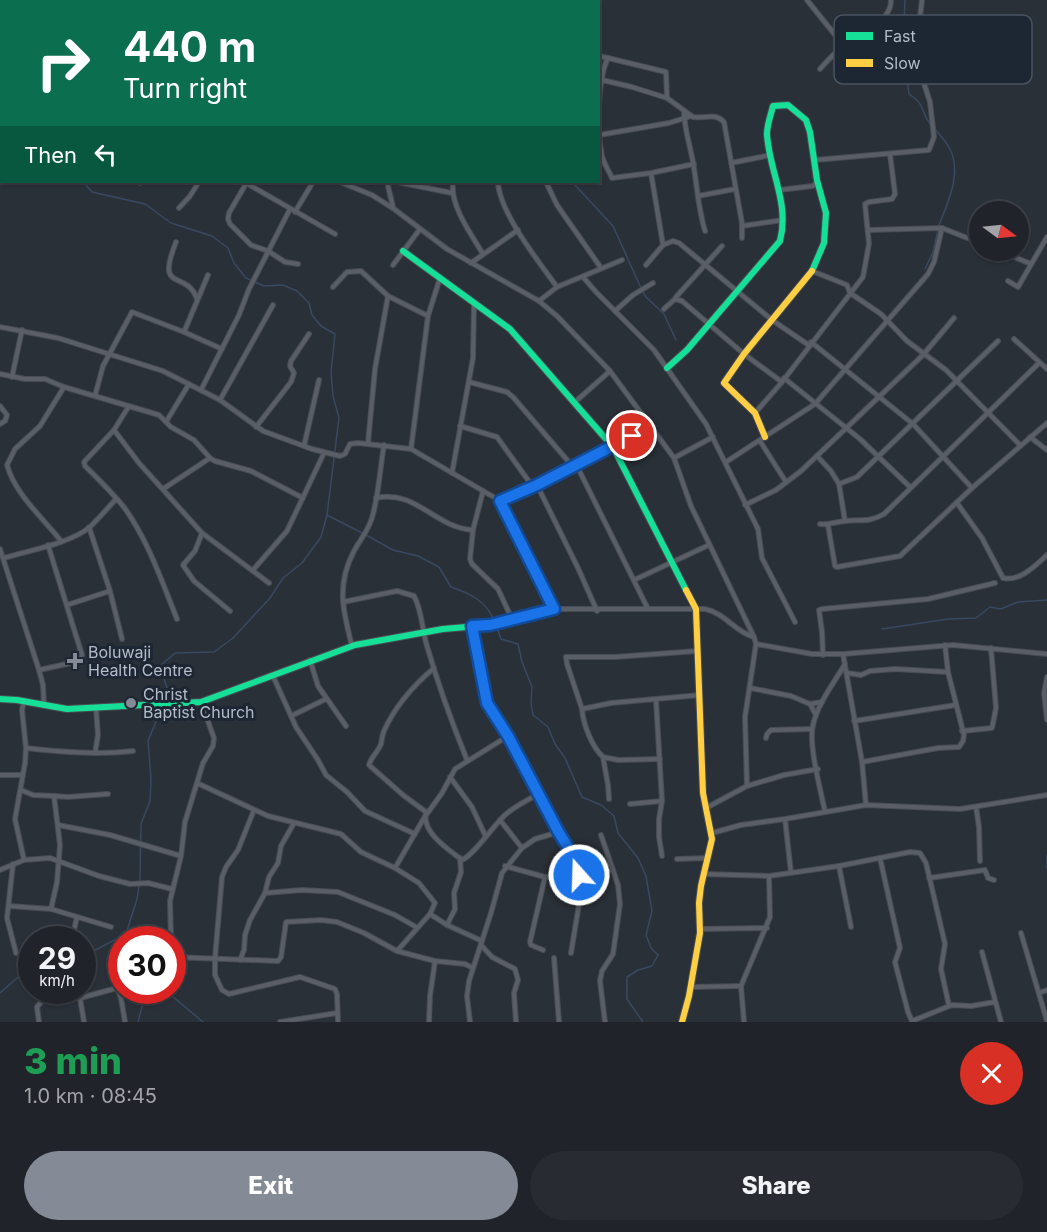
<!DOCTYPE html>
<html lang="en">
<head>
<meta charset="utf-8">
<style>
  :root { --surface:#20242a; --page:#282c32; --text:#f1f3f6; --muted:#a2a4a8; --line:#3d4147; --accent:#848b96 }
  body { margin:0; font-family:Inter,sans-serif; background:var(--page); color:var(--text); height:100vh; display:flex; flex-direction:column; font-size:22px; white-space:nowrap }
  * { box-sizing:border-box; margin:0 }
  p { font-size:20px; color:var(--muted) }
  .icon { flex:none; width:33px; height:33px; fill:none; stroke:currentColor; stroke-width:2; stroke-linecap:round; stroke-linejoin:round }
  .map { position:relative; height:1022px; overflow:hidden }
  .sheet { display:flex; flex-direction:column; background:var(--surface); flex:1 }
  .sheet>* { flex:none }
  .hud { position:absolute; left:0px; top:0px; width:600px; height:183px; box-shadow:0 2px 4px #0004,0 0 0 2px var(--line); background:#0b6e4f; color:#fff; overflow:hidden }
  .needle { width:39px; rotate:105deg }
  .fabs { position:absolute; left:969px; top:201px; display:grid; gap:12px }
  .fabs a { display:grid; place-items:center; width:60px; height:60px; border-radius:50%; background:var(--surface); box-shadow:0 2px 4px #0004,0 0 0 2px var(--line); font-size:30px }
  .speed { position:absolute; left:18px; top:926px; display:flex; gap:12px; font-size:30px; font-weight:700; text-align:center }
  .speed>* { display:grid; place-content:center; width:78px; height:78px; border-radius:50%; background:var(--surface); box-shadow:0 2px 4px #0004,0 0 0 2px var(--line); line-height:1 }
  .speed small { font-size:15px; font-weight:400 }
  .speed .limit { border:9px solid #d22; background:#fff; color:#111 }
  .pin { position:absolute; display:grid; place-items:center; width:51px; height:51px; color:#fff; margin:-26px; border:3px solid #fff; border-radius:50%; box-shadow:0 2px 6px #0007 }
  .me { position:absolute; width:66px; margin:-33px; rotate:340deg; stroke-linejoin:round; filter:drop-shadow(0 0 4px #0008) }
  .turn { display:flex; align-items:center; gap:21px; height:126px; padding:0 24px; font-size:27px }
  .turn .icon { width:78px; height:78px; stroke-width:2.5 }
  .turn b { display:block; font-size:42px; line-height:51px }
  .then { display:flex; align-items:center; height:57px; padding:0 24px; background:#0003; gap:12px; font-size:22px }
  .round { display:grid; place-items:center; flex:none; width:63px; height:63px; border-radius:32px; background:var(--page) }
  .head { display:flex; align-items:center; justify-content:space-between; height:102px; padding:0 24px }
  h1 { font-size:36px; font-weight:800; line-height:45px; color:#1e9e55 }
  .primary-button { display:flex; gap:12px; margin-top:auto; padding:12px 24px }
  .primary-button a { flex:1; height:69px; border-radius:36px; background:var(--accent); color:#fff; font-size:24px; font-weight:800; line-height:69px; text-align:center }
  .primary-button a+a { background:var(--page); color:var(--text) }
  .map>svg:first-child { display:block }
</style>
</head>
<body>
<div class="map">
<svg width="1047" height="1022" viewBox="0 0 1047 1022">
  <rect width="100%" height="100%" fill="#2a3038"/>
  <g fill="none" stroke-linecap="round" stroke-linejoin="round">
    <g stroke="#384963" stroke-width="1.5">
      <polyline points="23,0 24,2"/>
      <path d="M905,0L903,50L909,94C928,107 919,111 931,125"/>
      <polyline points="580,2 580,0"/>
      <path d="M934,128C939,134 945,140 949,147C963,172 948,202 939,225"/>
      <polyline points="83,182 92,192 145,204 171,223 212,236 228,248 234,263 246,278 264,286 283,285 297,291 309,303 312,315 321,326 335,334 331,372 333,396 339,418 327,515 321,537 302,563 283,578 270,598 233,638 214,652 175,653 160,666 168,691 163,702"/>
      <polyline points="575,182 575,185 613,226 641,288"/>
      <polyline points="925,269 933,252 938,230"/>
      <polyline points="643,292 646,297 664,314 676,340"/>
      <polyline points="327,515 362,533"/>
      <path d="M366,535L393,550L418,556L439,567L451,587C469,593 487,601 494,621"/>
      <polyline points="496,625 501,639 518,644 522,662 532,687 531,703 533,715 548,727 555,744 565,758 582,797 601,805 614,816 618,833 638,858 646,876 652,911 646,935 651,948 658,955 652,966 638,970 627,977 627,999 643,1022"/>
      <polyline points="882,629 948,619 976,618 990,607 1001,609 1018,602 1047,600"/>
      <polyline points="1047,856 1047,868"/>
      <polyline points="127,939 126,934 137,899 140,879 141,824 150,801 151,779 148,741 162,707"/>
      <polyline points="82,957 126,934"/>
      <polyline points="156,990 162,994 172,996 203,1022"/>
      <polyline points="0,993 17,978 32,974"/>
      <polyline points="138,1022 143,1003 141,990"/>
    </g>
    <g stroke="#484c53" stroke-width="6">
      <g id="street">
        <polyline points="65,0 66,2"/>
        <polyline points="215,0 215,2"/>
        <polyline points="807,0 844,46"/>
        <polyline points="102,2 105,0"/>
        <polyline points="267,2 267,0"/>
        <polyline points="314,2 314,0"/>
        <polyline points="319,2 320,0"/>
        <polyline points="384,2 385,0"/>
        <polyline points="0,12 2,12"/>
        <polyline points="0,44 2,44"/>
        <polyline points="598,56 608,58"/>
        <path d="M820,69C827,61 835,52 844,46C859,35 892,21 891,0"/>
        <polyline points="602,80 632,87 667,98"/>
        <path d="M684,111C684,128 690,145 693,162C697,185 698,208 705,231"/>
        <polyline points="599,135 669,123 691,116"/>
        <polyline points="0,141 2,140"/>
        <polyline points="815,160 929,150 934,137 930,102 917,62 916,52 922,0"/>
        <polyline points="731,163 771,155"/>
        <path d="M694,164L651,173L612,178C609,171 604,164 602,156C597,133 597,79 608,58L666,72L667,98L693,117C705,119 715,112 724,122L742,223V238"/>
        <polyline points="247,182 229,213 228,219 230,224 251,245 268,251 285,262 298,264"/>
        <polyline points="340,182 372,195 394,209 447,249 539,301 557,316 610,371 674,458 691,506 754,637"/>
        <polyline points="389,182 388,186 393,207"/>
        <polyline points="397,182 452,193"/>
        <path d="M453,182C450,206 471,234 483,254"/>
        <path d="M498,182C499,212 539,262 557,287"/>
        <polyline points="546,182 557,205 601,268"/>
        <polyline points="140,183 141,182"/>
        <polyline points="246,183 335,234"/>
        <polyline points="779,190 813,186 817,182"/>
        <polyline points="698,196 735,189"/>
        <polyline points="179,208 190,196 199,182"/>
        <polyline points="295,212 313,182"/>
        <polyline points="742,226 783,220"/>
        <polyline points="868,230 942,228 980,243"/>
        <path d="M176,242C155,295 186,268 197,299"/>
        <polyline points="663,245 673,241 679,243 772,320 810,346"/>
        <polyline points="998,250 1031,264"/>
        <polyline points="471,263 518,230"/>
        <polyline points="393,265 420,229"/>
        <polyline points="646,265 663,245 651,173"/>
        <polyline points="812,271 847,285 850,293 881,314 907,341 946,370 1020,445"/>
        <polyline points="583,277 596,292 654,350 706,424 758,529 762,558 795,622"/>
        <polyline points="1008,281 1018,287 1047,237"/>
        <polyline points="333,287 347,272 361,271 388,296 428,316"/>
        <polyline points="676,297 722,246"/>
        <polyline points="539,301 557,287 622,260"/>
        <polyline points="664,309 675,299 682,301 744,354 782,382"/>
        <polyline points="615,311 633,295 653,283"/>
        <polyline points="0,327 58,338 163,371 220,400 263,431 312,449 340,456 345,454 350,444 358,443 411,449 497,499 554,609"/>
        <polyline points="184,332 208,275"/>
        <polyline points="1014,339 1047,369"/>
        <polyline points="811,342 913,424 972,488"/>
        <polyline points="0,374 25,379 45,379 64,387 159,415 171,427 194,440 210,458 215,461 251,471 303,498"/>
        <polyline points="12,377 22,330"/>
        <polyline points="784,378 860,439 910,487"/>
        <polyline points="469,382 507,392 513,397 568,461 578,468 648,609"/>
        <polyline points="201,390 239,315 249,289 290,209"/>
        <polyline points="95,396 103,366 132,312 184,332 222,349"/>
        <polyline points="220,400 273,305"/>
        <polyline points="575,402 610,371"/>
        <polyline points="0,406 7,415 5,421 0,424"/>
        <path d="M129,406L114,430L84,462L85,466C99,480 114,494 126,510C149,543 162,582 177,619"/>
        <polyline points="755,413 782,382 863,277 869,244 865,204 869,202 892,199 895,194 890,154"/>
        <polyline points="166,422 189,384"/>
        <polyline points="460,426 497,437 533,487"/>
        <polyline points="256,427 291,382 294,373 290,366 291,361 309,334"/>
        <polyline points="114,430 139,463 202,533 269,583"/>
        <polyline points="1030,437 1047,450"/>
        <polyline points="760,441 786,482"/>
        <polyline points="368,443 375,369 388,296"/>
        <polyline points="304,446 319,380"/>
        <polyline points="411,449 428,316 440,278"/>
        <polyline points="817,456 831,471 839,484 845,521"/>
        <polyline points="674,458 713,437"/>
        <polyline points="726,462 815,404 928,274 934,262 942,228"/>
        <polyline points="452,473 473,358 474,304"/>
        <polyline points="839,484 857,477 998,341"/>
        <polyline points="537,485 578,568 597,611"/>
        <polyline points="163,489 210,458"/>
        <polyline points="483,491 473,530 470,559 472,564 498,589 512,619"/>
        <path d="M376,498C416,489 435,528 473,530"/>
        <polyline points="500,501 613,447 651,425"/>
        <path d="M957,503L982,538L1003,578C1020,582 1036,565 1047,555"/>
        <polyline points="745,505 776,490 801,471 923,355 954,318"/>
        <path d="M820,524C829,525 836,522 845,521C861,519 868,523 884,514L1039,363"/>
        <polyline points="828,525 835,566 837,567 900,556 972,488 1047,423"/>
        <polyline points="89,527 110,591 122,639"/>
        <polyline points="202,533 195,551 183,565 194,581 230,611"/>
        <path d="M61,541C43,518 15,494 7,465L15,449L40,426L64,387"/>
        <polyline points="0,549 39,670 43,685 44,706"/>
        <path d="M4,558C30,550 69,544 90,527C99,518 108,508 116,499"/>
        <polyline points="253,570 287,531 324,453"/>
        <polyline points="634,580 709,545"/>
        <path d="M343,602L397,591L414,596C422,610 422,630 427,646C438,684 452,723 467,760"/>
        <polyline points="67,605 110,591"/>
        <path d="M509,620L554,609H705C725,613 735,632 754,637L756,644L812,654H843L953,645L1047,654"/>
        <polyline points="472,626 487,703 508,736 558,831 573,856 579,875"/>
        <path d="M352,646C343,611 336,585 354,551C361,538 370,529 373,514C379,492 380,468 384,445"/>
        <polyline points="843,654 862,762 866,805"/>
        <polyline points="823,655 822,632 819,610 822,609 928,599 995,583"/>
        <polyline points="310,660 318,686 346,726"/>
        <path d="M434,668C414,685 395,706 384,731C382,735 382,740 381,744C378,752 371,757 369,765L403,795L426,812C421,832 448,849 462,860C473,856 494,825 505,815C515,806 527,800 539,794"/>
        <polyline points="39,670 80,661 82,655 48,545"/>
        <polyline points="847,673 861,675 870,671 895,669 948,672"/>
        <polyline points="273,676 296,727 318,760 326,775 347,792 365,811 415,834"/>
        <polyline points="1047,677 1044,693 1047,720"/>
        <polyline points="750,688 791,696 810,704 822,702"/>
        <polyline points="656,700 662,801 659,819 659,837 662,856"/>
        <polyline points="810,704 816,715"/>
        <polyline points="582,709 567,664 566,657 615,657 697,651"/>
        <polyline points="291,716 326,699"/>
        <polyline points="854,721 956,705"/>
        <polyline points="962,731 992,728 996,708 991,648"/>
        <polyline points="766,738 767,734 771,730 812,729"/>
        <path d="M26,748C62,752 98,755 133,751"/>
        <polyline points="95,753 98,735 96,708"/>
        <polyline points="603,757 608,785 609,799"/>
        <path d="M660,759L618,760L603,757C592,747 583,724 582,709L611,703L700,695"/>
        <polyline points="862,762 938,748 959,747 963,741 964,735 948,672 945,645"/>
        <polyline points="0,775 23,775"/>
        <polyline points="450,777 472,807 485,835"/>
        <polyline points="197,783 268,816 341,834 361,852 395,868 419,883 435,903 430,914 397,951"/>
        <polyline points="747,786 745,717 756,644"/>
        <polyline points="21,790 33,795 54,796 60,845 57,882 51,909"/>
        <polyline points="54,796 68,797 108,794"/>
        <polyline points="630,804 662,801"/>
        <polyline points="976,807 979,827 980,861"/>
        <polyline points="706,808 747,786 784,775 818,769"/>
        <polyline points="254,810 238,850 226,867 222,877 215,958 215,975 222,990 229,994 300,977 335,989 337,994 338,1022"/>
        <path d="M825,812C821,791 808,744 813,725C818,703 834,683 845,664"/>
        <polyline points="785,819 791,873"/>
        <polyline points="58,825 110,835 181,856"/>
        <polyline points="712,833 741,825 785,819 866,805 960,809 1047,795"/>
        <polyline points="601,835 618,885 620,904 613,954 602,971 600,981 605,1022"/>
        <polyline points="522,848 535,839 559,832"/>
        <polyline points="880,858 900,948 895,962 908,1012 912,1021"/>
        <polyline points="677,859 708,858"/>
        <polyline points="24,860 15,819 25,763 26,748 22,710 24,701"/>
        <polyline points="13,864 7,918 16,953"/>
        <polyline points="505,866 545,877 589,874 613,870"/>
        <polyline points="839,866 851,927"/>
        <polyline points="395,868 424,818 442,793 455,769 508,736"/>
        <polyline points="0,870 24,860 50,858 99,876 130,884 148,883 172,889"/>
        <polyline points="703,874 769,876 839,866 910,852 920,853 926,863 945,944 941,969 949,1006"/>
        <polyline points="929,878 985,870 988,878 994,880"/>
        <polyline points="265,893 302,890 338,892 395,915 416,927"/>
        <polyline points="9,906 51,909 111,927"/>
        <polyline points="430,914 447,925 482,941"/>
        <polyline points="447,925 455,909 454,893 461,872 460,858"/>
        <polyline points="700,929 767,928"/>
        <polyline points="1021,933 1047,1021"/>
        <polyline points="72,939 77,917"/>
        <polyline points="171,939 170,901 181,856 185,822 203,763 213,746 214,738 201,702"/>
        <polyline points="481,945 492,957 515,969 518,980 514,993 516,1022"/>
        <polyline points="543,950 531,945 530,942 545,877"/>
        <polyline points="982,952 1001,1022"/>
        <polyline points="571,953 584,874"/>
        <polyline points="172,957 278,961 281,957 286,922 321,920 337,922 364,933 397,951 435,961 465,964 473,968"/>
        <polyline points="554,958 559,1022"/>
        <polyline points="240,960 244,950 245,935 250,920 265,893 269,877 278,863 281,846 294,823"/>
        <polyline points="691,987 741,986"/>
        <polyline points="1039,993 1047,990"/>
        <polyline points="80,998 84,1022"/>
        <polyline points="912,1021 952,1005 971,1006 995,1002"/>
        <polyline points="39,1022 37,1007 42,1001 80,998 117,988 121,998 125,1022"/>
        <polyline points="280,1022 337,1013"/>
        <polyline points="429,1022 430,996 435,961"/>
        <polyline points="470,1022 467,996 469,981 491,913 502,873 522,848 500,820"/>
        <polyline points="744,1022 741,986 770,917 769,876"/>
      </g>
    </g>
    <g stroke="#484c53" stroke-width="8">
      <g id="fast">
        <polyline points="403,251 510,329 613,447 686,590"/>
        <path d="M667,368L687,350L780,241C790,203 769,171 767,134C767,124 771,115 773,106L788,105L806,120L810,132L817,180L826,213L824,243L812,271"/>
        <polyline points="0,699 17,700 67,709 201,702 355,645 443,629 490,625 509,620"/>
      </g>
    </g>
    <g stroke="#484c53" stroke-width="8">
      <g id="slow">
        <polyline points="765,437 755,413 724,383 744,354 812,271"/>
        <polyline points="682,1022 689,996 700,933 699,903 701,886 712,839 703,793 696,609 686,590"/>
      </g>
    </g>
    <use href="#street" stroke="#5a5e66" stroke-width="4"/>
    <use href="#fast" stroke="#16e098" stroke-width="6"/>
    <use href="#slow" stroke="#ffcf43" stroke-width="6"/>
  </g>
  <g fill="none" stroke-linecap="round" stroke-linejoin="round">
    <g stroke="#114b97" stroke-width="15">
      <polyline id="route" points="579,875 573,856 558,831 508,736 487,703 472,626 490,625 554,609 500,501 537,485 632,436"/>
    </g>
    <use href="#route" stroke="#1a73e8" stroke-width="10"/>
  </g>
  <g fill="#848b96" stroke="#1d2633" stroke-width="2">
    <path d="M72 652h6v6h6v6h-6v6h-6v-6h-6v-6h6z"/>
    <circle cx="131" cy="703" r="6"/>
  </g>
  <g text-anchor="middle" stroke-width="6" stroke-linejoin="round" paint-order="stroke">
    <g font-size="16" fill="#b4bcc9" stroke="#1d2633" text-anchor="start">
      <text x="88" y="658">Boluwaji<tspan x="88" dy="18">Health Centre</tspan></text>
      <text x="143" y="700">Christ<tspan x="143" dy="18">Baptist Church</tspan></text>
    </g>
  </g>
  <rect x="834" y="15" width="198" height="69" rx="9" fill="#1d2633" stroke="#4a5360" stroke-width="1.5"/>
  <rect x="846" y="32" width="27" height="8" fill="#16e098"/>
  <rect x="846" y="59" width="27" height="8" fill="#ffcf43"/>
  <g font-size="16" fill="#b4bcc9">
    <text x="884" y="42">Fast</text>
    <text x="884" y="69">Slow</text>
  </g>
</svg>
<div class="fabs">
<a><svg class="needle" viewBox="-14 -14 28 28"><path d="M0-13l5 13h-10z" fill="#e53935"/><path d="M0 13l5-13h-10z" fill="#a2a4a8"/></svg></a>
</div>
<div class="speed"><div>29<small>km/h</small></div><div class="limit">30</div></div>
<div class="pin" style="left:632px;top:436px;background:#d93025"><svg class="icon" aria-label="arrive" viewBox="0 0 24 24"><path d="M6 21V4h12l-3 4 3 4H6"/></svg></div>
<svg class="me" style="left:579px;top:875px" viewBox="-20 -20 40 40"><circle r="17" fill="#1a73e8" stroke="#fff" stroke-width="3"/><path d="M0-11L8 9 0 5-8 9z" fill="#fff"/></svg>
<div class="hud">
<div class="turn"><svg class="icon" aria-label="right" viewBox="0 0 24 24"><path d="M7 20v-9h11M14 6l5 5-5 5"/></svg><div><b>440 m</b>Turn right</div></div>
<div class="then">Then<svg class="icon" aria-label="left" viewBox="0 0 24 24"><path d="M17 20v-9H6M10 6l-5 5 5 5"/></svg></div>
</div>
</div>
<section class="sheet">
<div class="head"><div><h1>3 min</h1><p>1.0 km · 08:45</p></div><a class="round" style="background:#d93025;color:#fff"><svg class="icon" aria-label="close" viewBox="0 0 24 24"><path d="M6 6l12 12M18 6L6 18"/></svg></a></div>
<div class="primary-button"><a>Exit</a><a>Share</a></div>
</section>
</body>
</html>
